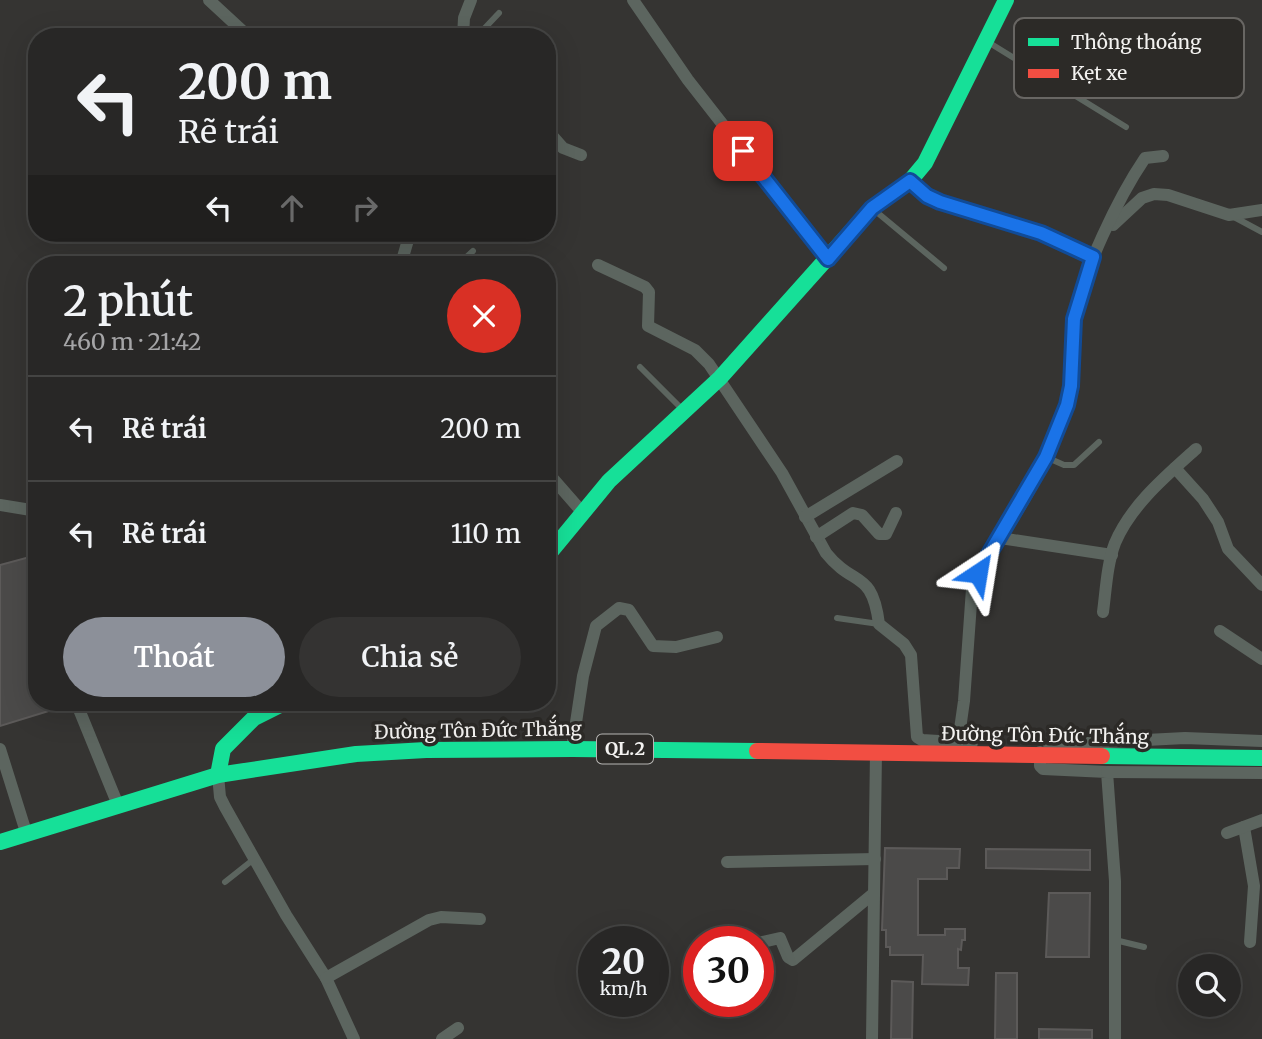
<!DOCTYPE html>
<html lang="vi">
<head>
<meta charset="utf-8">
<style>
  :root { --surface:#282726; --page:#343332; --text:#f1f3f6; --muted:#a5a5a7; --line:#444443; --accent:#8c9099 }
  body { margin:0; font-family:Merriweather,serif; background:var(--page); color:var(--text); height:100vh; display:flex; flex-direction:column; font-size:26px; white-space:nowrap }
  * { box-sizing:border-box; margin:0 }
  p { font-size:23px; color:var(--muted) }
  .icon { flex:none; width:38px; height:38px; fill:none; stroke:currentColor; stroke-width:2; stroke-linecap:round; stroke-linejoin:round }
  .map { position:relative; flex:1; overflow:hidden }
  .side { position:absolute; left:28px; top:256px; width:528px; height:455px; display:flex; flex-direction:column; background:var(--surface); border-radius:28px; box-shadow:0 7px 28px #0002,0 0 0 2px var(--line) }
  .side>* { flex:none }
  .guide { position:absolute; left:28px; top:28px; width:528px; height:214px; border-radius:28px; box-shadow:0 7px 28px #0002,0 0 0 2px var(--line); background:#282726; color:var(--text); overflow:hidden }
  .fabs { position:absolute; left:1178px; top:954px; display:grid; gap:14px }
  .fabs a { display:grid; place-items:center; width:63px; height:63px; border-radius:50%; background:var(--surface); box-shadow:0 7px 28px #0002,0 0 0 2px var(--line); font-size:35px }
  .speed { position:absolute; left:578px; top:926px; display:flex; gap:14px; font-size:35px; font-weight:700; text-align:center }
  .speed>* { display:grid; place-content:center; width:91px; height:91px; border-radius:50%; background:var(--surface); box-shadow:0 7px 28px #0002,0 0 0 2px var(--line); line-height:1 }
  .speed small { font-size:18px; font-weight:400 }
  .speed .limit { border:10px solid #d22; background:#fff; color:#111 }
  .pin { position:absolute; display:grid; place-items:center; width:60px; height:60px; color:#fff; margin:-30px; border-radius:14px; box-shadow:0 4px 10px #0006 }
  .me { position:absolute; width:77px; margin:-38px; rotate:33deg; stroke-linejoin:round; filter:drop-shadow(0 0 5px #0008) }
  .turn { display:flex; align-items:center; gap:24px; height:147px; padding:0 35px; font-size:32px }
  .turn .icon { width:91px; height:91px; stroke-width:2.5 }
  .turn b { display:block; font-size:49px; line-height:60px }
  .lanes { display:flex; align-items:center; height:66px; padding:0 35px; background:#0003; justify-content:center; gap:35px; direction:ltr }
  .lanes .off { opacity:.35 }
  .round { display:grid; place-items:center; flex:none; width:74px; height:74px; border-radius:37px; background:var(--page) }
  .headline { display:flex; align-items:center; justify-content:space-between; height:119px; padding:0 35px }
  h1 { font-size:42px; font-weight:600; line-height:52px }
  .button { display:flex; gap:14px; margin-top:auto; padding:14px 35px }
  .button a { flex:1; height:80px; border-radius:42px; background:var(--accent); color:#fff; font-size:28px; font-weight:600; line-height:80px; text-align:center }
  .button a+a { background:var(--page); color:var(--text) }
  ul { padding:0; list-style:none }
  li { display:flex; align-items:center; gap:21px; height:105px; padding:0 35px; border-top:2px solid var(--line) }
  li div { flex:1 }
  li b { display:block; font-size:26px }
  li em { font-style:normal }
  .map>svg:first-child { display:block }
</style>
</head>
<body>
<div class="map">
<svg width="1262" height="1039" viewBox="0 0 1262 1039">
  <rect width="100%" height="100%" fill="#353432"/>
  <g fill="#4b4a49" stroke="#5c5a59" stroke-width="2">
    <polygon points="37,555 37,702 67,702 68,705 0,726 0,565"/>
    <polygon points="885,848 960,849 959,868 947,868 947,879 918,879 918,935 945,935 945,929 965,929 965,940 962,940 961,950 958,949 958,968 969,968 968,985 922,984 923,955 890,955 890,947 886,947 886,930 882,930"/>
    <polygon points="986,849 1090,850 1090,870 986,868"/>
    <polygon points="1049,893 1090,893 1089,957 1046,957"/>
    <polygon points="996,973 1017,973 1017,1039 995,1039"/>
    <polygon points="892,981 913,982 912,1039 891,1039"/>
    <polygon points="1039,1029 1092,1030 1092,1039 1039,1039"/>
  </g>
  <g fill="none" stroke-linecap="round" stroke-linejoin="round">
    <g stroke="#5c655f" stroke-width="6">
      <polyline points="463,33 482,31 499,13"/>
      <polyline points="988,42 1126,127"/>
      <polyline points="873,209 944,268"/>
      <polyline points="1234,217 1262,232"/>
      <polyline points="459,264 473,251"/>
      <polyline points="640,367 683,410"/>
      <polyline points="1046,457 1064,465 1074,465 1099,442"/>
      <polyline points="837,618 879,624"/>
      <polyline points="225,882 254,859"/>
      <polyline points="1115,940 1144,947"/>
    </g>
    <g stroke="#5c655f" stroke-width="12">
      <polyline points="209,0 249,37"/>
      <polyline points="633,0 688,80 828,259"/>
      <polyline points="463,37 464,18 471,0"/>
      <polyline points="548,131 563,148 581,155"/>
      <polyline points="910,181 927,196 940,202 1041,233 1093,257"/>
      <polyline points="1113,225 1142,198 1154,194 1168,195 1229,215 1262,210"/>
      <polyline points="401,264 410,233"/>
      <path d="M598,265L645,287L649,292L648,326L695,350L709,364L782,473L826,553C854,588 872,569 879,624L904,644L911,655L917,737L922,740L972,743"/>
      <polyline points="1175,468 1203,499 1218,522 1228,549 1262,585"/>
      <polyline points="548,473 583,513"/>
      <polyline points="0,505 37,511"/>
      <polyline points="805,517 897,461"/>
      <polyline points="816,537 853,513 862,515 879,534 886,534 896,513"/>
      <polyline points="1000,538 1112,555"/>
      <path d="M1103,612C1106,589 1107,564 1115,543C1131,505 1166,476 1196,449"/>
      <polyline points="1220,631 1262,659"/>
      <polyline points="76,702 118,805"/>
      <path d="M958,743L964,701L972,589L978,573C1012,521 1050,464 1067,403C1075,375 1068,346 1074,318C1083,271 1118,198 1145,158L1163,156"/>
      <polyline points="1049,745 1185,738 1262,741"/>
      <polyline points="0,749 26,832"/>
      <polyline points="572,749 583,676 596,626 619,608 629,610 653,646 676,647 717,637"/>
      <polyline points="1040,752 1040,766 1043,769 1107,772 1115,881 1115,1039"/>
      <polyline points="1107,772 1262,773"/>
      <polyline points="218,775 220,797 225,807 286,915 326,978 354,1039"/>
      <polyline points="1244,827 1254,886 1250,942"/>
      <polyline points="1227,833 1262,820"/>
      <polyline points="727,862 875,859"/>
      <polyline points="758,943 780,938 788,957 793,960 874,893"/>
      <polyline points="326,978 429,920 441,917 480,919"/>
      <polyline points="442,1039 458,1028"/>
      <polyline points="872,1039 876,752"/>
    </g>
    <g stroke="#16e098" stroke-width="16">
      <polyline points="548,555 609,481 720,378 872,208 910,181 925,163 1006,0"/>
      <polyline points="1102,756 1262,758"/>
      <polyline points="218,775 223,749 254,718 286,702"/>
      <polyline points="0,842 218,775 356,754 426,750 572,749 757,751"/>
    </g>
    <polyline stroke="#f24e42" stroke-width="16" points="757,751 1102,756"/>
  </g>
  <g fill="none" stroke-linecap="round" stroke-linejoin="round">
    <g stroke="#114b97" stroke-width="18">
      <polyline id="route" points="743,151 828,259 872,208 910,181 927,196 940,202 1041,233 1093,257 1074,319 1071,386 1067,405 1046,457 978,573"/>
    </g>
    <use href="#route" stroke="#1a73e8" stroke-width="12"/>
  </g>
  <g text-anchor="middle" stroke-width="7" stroke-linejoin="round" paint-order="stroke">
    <rect fill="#2c2a27" stroke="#b7b6b4" stroke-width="2" x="597" y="734.5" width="56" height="29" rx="5"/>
    <g font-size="18" font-weight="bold" fill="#f3f2f0">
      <text x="625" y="755">QL.2</text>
    </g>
    <g font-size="19" fill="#f3f2f0" stroke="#2c2a27">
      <text transform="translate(478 730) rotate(-1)" y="7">Đường Tôn Đức Thắng</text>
      <text transform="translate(1045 735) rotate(1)" y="7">Đường Tôn Đức Thắng</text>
    </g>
  </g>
  <rect x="1014" y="18" width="230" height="80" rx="10" fill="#2c2a27" stroke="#686663" stroke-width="2"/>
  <rect x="1028" y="38" width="31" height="8" fill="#16e098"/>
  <rect x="1028" y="69" width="31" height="9" fill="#f24e42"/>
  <g font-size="19" fill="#f3f2f0">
    <text x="1071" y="49">Thông thoáng</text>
    <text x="1071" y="80">Kẹt xe</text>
  </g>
</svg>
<div class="fabs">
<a><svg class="icon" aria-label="search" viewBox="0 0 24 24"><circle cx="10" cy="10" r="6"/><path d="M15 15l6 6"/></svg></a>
</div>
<div class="speed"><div>20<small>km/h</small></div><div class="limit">30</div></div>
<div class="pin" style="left:743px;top:151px;background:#d93025"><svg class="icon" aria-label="arrive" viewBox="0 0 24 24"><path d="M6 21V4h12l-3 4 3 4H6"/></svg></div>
<svg class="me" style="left:978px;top:573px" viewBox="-20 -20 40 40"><path d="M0-17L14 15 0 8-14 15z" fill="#1a73e8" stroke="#fff" stroke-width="4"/></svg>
<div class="guide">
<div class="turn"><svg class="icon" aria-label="left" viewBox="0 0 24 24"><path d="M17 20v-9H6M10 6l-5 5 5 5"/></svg><div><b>200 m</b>Rẽ trái</div></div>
<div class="lanes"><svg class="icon" aria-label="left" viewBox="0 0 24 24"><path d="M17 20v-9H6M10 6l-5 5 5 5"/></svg><svg class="icon off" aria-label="ahead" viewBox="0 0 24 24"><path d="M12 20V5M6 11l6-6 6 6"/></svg><svg class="icon off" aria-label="right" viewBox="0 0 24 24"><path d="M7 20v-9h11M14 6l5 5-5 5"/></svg></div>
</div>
<section class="side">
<div class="headline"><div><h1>2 phút</h1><p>460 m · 21:42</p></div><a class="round" style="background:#d93025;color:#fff"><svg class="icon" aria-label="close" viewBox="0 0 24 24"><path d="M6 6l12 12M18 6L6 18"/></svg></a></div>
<ul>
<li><svg class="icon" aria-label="left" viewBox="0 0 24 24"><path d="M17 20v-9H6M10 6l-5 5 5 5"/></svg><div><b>Rẽ trái</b></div><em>200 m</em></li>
<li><svg class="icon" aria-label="left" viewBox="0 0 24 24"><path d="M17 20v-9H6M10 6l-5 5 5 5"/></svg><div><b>Rẽ trái</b></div><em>110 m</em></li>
</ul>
<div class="button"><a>Thoát</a><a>Chia sẻ</a></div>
</section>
</div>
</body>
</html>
